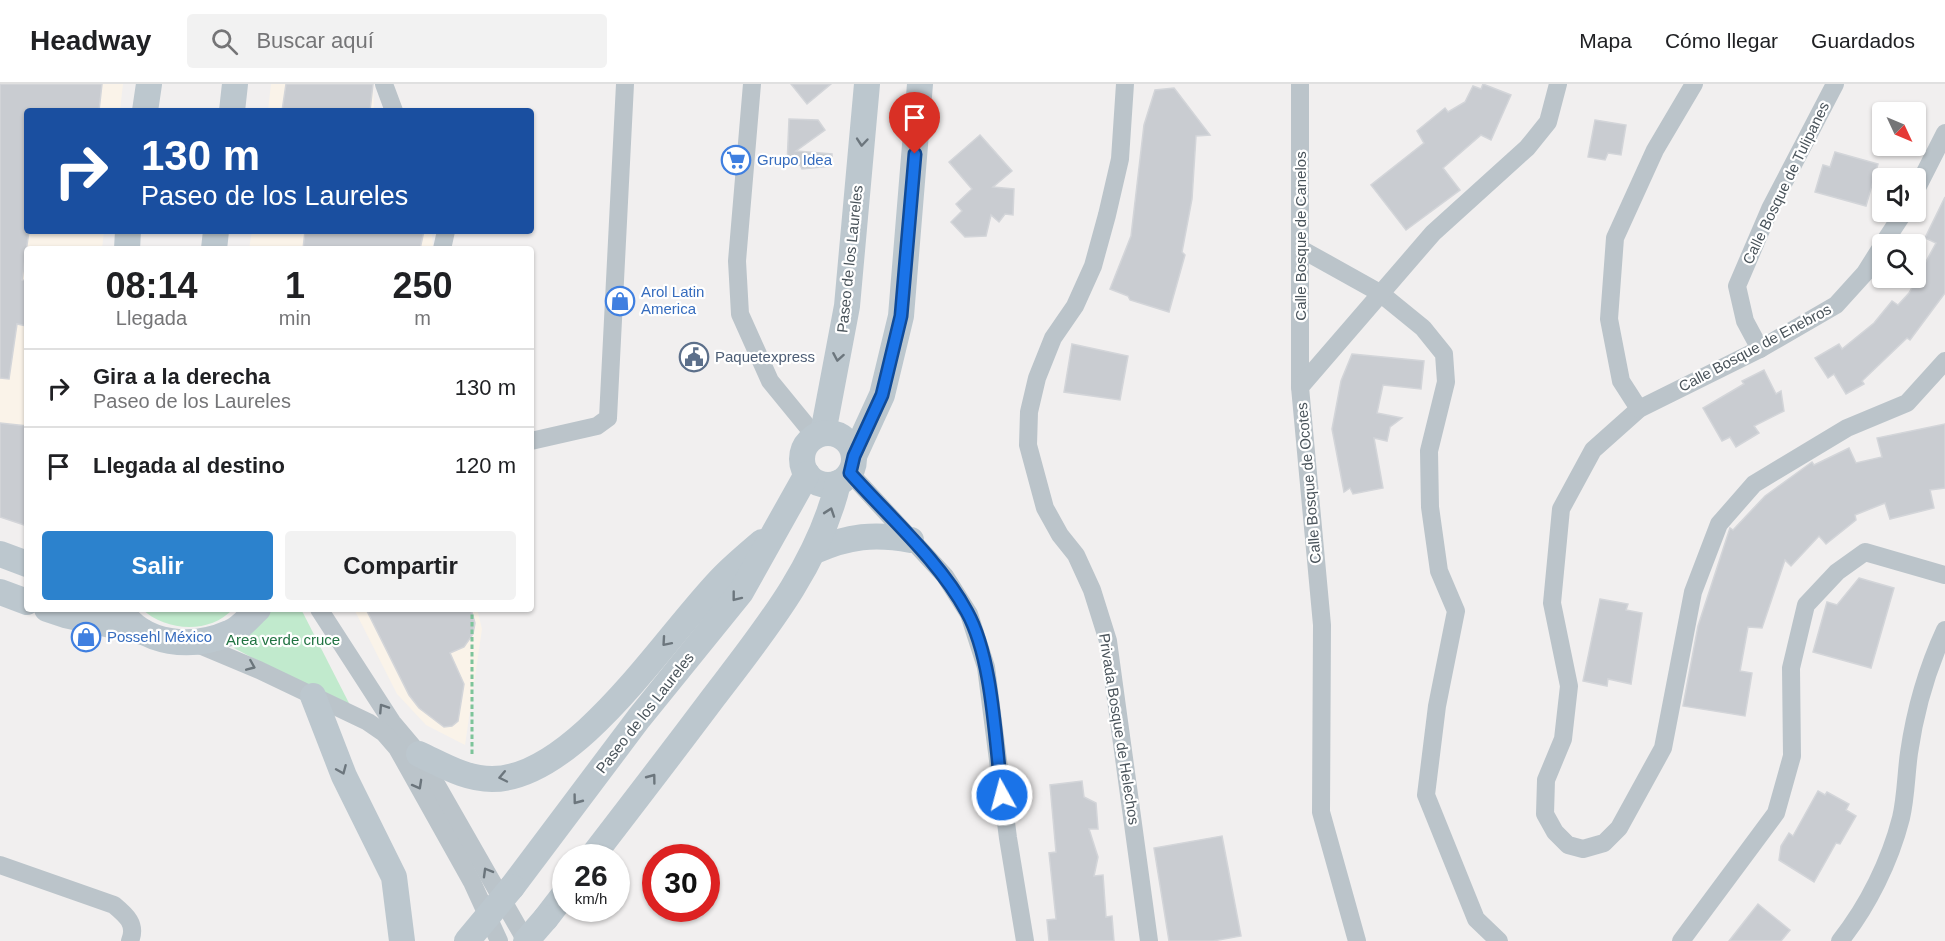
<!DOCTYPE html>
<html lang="es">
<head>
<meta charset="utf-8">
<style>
  :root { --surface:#fff; --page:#f2f2f2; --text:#202124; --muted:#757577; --line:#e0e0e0; --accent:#2c82cd }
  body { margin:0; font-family:Arial,sans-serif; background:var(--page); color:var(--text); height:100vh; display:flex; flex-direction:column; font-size:22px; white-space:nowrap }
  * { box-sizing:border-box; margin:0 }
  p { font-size:20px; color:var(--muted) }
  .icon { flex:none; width:33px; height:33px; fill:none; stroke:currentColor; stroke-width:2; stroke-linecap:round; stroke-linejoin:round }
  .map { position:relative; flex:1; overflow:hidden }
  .details { position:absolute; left:24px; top:162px; width:510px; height:366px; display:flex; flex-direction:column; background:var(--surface); border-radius:6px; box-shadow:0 2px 4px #0004 }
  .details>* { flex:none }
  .hud { position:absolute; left:24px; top:24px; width:510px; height:126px; border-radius:6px; box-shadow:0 2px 4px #0004; background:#1a4fa0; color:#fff; overflow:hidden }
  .needle { width:39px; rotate:134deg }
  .buttons { position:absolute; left:1872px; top:18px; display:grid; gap:12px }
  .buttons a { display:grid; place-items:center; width:54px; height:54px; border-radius:6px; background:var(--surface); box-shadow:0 2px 4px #0004; font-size:30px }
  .speed { position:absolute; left:552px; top:760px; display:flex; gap:12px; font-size:30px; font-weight:700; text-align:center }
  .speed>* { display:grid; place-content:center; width:78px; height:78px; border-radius:50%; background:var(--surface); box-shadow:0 2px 4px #0004; line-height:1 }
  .speed small { font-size:15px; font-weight:400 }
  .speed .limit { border:9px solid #d22; background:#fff; color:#111 }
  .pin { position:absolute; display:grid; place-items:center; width:51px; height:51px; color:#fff; margin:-62px -26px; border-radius:50% 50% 50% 0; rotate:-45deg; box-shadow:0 0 6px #0007 }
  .pin .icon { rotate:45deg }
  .me { position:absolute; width:66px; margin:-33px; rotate:353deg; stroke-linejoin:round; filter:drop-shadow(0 0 4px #0008) }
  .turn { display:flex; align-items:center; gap:21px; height:126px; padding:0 18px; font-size:27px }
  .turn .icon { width:78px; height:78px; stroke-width:2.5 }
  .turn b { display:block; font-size:42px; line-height:51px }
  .eta { display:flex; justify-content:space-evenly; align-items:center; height:102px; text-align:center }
  .eta b { font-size:36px; font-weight:600; line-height:42px }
  .primary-button { display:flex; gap:12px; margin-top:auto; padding:12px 18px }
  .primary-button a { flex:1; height:69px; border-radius:6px; background:var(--accent); color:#fff; font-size:24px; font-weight:600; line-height:69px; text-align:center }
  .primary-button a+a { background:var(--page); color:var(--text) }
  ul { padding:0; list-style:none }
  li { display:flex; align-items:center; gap:18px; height:78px; padding:0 18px; border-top:2px solid var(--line) }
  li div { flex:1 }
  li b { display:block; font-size:22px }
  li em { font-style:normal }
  header { display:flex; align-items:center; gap:36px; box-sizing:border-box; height:84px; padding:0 30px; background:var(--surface); border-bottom:2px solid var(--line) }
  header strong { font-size:28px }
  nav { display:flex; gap:33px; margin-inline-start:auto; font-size:21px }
  .search { width:420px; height:54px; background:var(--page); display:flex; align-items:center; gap:15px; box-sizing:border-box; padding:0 21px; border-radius:6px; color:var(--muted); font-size:22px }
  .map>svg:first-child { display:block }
</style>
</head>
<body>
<header>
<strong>Headway</strong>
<div class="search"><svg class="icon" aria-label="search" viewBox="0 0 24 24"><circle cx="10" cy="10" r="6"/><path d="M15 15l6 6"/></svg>Buscar aquí</div>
<nav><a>Mapa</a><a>Cómo llegar</a><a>Guardados</a></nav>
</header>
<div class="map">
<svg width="1945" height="857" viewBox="0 0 1945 857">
  <rect width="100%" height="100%" fill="#f1efef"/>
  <g fill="#faf3e9">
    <polygon points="0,0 123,0 120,27 27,27 27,147 104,147 102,165 27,165 27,442 0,433"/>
    <polygon points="271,0 373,0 374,27 268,27"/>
    <polygon points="252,147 432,147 433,165 249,165"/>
    <polygon points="354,525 477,525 482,545 465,661 426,641 397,610"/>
  </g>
  <g fill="#c1eacd">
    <path d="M142,525H233C209,551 165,547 142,525Z"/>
    <polygon points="266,525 301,525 353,627 234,564"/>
  </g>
  <g fill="#c9ccd1" stroke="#d3d5d9" stroke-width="1.5">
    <polygon points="0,0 102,0 99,27 27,27 29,147 22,196 27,197 27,242 17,240 9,295 0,294"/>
    <polygon points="286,0 373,0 370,27 282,27"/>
    <polygon points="791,0 831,0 807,20"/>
    <polygon points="1483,0 1511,11 1491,56 1481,51 1443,84 1460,106 1406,146 1371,101 1424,59 1417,47 1445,24 1448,28 1465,18 1473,2 1481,5"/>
    <polygon points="1174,4 1210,51 1196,52 1192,115 1182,168 1185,171 1169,228 1130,216 1128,212 1110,205 1131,152 1144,41 1155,6"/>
    <polygon points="789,35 818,36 825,46 796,67 832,70 832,82 802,85 800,81 787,81"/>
    <polygon points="1595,36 1626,41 1621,71 1608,69 1605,76 1588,73"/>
    <polygon points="980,51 1012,87 993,103 1014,105 1013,131 1005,130 999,138 991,131 986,152 965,153 951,138 962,127 956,120 972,105 949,78"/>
    <polygon points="1835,68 1878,80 1866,122 1815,108 1823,81 1830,83"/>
    <polygon points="1945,113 1945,209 1910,256 1907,254 1862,297 1864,300 1846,310 1834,290 1828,294 1815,274 1839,260 1842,265 1874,239 1892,217 1898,221 1909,209 1936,159 1925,154"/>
    <polygon points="305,147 424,147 420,165 303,165"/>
    <polygon points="1072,260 1128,272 1120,316 1064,308"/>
    <polygon points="1352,270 1424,277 1421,305 1383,301 1377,329 1402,334 1390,343 1387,357 1374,354 1383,404 1353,410 1350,404 1344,408 1332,345 1341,297"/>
    <polygon points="1764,286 1776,310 1781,307 1784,327 1754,342 1759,349 1736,363 1730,353 1722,357 1703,324 1744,300 1742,297"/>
    <polygon points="0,339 27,342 27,442 0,433"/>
    <polygon points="1945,340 1945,404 1930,406 1934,424 1890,435 1885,419 1855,431 1856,436 1826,460 1819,452 1791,482 1785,476 1762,544 1748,543 1740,587 1752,589 1745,632 1683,622 1698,542 1730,444 1733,446 1765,412 1812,378 1814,381 1849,364 1856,379 1882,373 1877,354"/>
    <polygon points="1859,494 1894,504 1871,584 1813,568 1827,518 1837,521"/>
    <polygon points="1600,515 1628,520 1626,526 1642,529 1631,600 1608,595 1607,602 1583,597"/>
    <polygon points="366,525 471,525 475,539 473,550 464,563 450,569 464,600 458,637 452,642 444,643 419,624 409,611"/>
    <polygon points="1082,697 1084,713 1096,719 1098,745 1089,745 1098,773 1094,792 1103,791 1106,833 1112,832 1114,857 1049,857 1047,836 1056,835 1049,769 1056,768 1050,701"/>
    <polygon points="1818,707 1825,711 1827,708 1849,720 1846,726 1856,732 1840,760 1836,759 1814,798 1779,776 1781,762 1789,749 1793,752"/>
    <polygon points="1222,752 1241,852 1213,857 1169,857 1154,764"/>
    <polygon points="1758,820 1790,846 1781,857 1729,857"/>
  </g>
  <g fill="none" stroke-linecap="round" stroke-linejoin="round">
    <polyline stroke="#7dc49a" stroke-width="3" stroke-dasharray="4.5 3" stroke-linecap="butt" points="472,670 472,525"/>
    <g stroke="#bbc4ca" stroke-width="18">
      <polyline points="384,0 394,27"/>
      <polyline points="752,0 737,177 740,230 770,297 815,352"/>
      <polyline points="1125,0 1120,75 1107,131 1093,182 1075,222 1053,254 1037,294 1029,328 1028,361 1045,424 1060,451 1076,471 1092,506 1108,557 1149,857"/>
      <polyline points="1300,0 1300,303"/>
      <polyline points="1916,106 1945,49"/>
      <polyline points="1883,160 1904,128"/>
      <polyline points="1882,162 1865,189 1836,221 1760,265 1639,325 1593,366 1561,425 1552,519 1569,602 1563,655 1546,696 1545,730 1555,748 1568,761 1583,765 1604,759 1619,744 1663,664 1693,508 1719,440 1754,400 1847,344 1907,319 1945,277"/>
      <polyline points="442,165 446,147"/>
      <polyline points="1301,165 1380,209 1423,244 1444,270 1446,298 1429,367 1430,423 1439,487 1456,527 1437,622 1426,711 1476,835 1499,857"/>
      <polyline points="1760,265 1745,237 1737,202 1770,125 1835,0"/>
      <polyline points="1639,325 1621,297 1609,235 1615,154 1655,66 1694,0"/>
      <polyline points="531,357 597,342 608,334 625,0"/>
      <polyline points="850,389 945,492 969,530 986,583 1008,754 1025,857"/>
      <polyline points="319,525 392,638 419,670 526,857"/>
      <polyline points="197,560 259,586 368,638 384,649 397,664 472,798 499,857"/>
      <path d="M0,781L114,821C126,831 137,840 130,857"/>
      <polyline points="1357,857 1321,728 1322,541 1300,303 1433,149 1527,64 1548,38 1558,0"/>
      <polyline points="1681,857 1776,729 1792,672 1791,584 1806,521 1837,488 1865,468 1945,491"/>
      <path d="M1840,857C1868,822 1890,777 1901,734C1906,713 1906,690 1909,669C1915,627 1927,585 1945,546"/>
    </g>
    <g stroke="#bcc7ce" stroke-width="26">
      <polyline points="145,27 149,0"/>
      <polyline points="232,27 235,0"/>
      <polyline points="127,165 128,147"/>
      <polyline points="214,165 216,147"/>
      <polyline points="823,349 847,222 867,0"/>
      <circle cx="828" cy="375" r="26"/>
      <polyline points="854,372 882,311 901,232 920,0"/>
      <path d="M815,467C848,452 875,449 911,456"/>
      <polyline points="0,470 27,480"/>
      <polyline points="0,508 27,518"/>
      <polyline points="47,525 65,531 143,548"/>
      <path d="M120,525C143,562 193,565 229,549C240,545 249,533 258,525"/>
      <polyline points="313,612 344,692 394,793 402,857"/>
      <path d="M419,670C443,681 465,695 492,695C577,695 668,548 724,492C736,480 749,469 762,458"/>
      <path d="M591,774C631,722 671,670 710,618C761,551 818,483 838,399"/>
      <polyline points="512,803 639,634 741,508 807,390"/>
      <polyline points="546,834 566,808"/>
    </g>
    <g stroke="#bcc7ce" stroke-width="26">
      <polyline points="467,857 512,803"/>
      <polyline points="526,857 546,834"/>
    </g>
  </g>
  <defs><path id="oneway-chevron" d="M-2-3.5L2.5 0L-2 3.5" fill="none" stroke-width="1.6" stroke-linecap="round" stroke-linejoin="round" transform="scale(1.5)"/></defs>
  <g stroke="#6c767d">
    <use href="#oneway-chevron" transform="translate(862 58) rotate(95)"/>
    <use href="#oneway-chevron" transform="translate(838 273) rotate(100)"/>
    <use href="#oneway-chevron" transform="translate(830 428) rotate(-71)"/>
    <use href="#oneway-chevron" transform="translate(736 513) rotate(128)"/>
    <use href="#oneway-chevron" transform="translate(666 558) rotate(131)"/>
    <use href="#oneway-chevron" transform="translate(342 686) rotate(67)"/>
    <use href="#oneway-chevron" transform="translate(503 693) rotate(168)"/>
    <use href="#oneway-chevron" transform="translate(652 694) rotate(-53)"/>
    <use href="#oneway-chevron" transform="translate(577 716) rotate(127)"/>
  </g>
  <g stroke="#6b757c">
    <use href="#oneway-chevron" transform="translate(251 582) rotate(23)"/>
    <use href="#oneway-chevron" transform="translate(383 624) rotate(-123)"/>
    <use href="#oneway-chevron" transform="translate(418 701) rotate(61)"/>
    <use href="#oneway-chevron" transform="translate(487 788) rotate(-120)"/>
  </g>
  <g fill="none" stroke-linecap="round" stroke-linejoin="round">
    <g stroke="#114b97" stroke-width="15">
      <path id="route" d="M915,70L901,232L882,311L854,372L850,389C889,433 939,476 967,528C993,575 995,658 1002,711"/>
    </g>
    <use href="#route" stroke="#1a73e8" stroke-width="10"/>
  </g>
  <defs>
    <g id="supermarket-ring" transform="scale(1.5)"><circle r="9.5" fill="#fff" stroke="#3f7fe0" stroke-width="1.5"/><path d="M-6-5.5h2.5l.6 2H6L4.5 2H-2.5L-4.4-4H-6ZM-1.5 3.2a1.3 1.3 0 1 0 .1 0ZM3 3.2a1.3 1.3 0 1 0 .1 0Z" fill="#3f7fe0"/></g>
    <g id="shop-ring" transform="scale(1.5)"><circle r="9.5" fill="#fff" stroke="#3f7fe0" stroke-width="1.5"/><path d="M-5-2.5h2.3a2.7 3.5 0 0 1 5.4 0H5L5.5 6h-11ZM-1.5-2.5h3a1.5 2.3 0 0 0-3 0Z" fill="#3f7fe0"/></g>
    <g id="civic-ring" transform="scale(1.5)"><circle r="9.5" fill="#fff" stroke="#5c6f8a" stroke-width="1.5"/><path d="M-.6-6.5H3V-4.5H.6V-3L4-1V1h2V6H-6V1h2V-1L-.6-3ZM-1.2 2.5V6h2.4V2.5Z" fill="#5c6f8a"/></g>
  </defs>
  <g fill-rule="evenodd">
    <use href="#supermarket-ring" x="736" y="76"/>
    <use href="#shop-ring" x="620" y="217"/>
    <use href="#civic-ring" x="694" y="273"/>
    <use href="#shop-ring" x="86" y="553"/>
  </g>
  <g text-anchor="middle" stroke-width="4.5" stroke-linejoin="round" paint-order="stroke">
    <g font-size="15" fill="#366cbe" stroke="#fff" text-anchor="start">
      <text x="757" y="81">Grupo Idea</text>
      <text x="641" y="213">Arol Latin<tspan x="641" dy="17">America</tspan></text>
      <text x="107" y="558">Possehl México</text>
    </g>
    <g font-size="15" fill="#49535a" stroke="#fff">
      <text transform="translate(1786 99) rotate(-64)" y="5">Calle Bosque de Tulipanes</text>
      <text transform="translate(1301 152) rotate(-90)" y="5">Calle Bosque de Canelos</text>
      <text transform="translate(850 175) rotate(-84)" y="5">Paseo de los Laureles</text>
      <text transform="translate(1755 264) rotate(-28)" y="5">Calle Bosque de Enebros</text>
      <text transform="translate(1309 399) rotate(-95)" y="5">Calle Bosque de Ocotes</text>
      <text transform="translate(645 629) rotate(-52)" y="5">Paseo de los Laureles</text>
      <text transform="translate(1119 645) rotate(81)" y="5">Privada Bosque de Helechos</text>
    </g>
    <g font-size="15" fill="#4e5e75" stroke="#fff" text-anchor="start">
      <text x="715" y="278">Paquetexpress</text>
    </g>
    <g font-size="15" fill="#217342" stroke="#fff">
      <text x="283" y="561">Area verde cruce</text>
    </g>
  </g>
</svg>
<div class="buttons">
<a><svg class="needle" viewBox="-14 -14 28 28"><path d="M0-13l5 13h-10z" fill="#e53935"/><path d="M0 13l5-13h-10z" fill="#757577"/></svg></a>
<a><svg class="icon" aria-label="sound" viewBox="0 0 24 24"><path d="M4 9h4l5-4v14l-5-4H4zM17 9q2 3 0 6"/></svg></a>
<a><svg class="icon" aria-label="search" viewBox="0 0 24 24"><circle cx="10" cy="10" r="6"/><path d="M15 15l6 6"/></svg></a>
</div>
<div class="speed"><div>26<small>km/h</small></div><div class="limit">30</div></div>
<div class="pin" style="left:915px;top:70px;background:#d93025"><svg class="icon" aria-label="arrive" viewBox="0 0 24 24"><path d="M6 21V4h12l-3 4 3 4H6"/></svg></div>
<svg class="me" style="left:1002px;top:711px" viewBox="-20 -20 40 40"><circle r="17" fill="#1a73e8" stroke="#fff" stroke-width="3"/><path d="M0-11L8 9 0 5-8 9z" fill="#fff"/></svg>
<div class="hud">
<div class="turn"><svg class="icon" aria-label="right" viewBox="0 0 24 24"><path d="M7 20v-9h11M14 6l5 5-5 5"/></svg><div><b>130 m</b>Paseo de los Laureles</div></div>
</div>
<section class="details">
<div class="eta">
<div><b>08:14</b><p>Llegada</p></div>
<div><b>1</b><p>min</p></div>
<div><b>250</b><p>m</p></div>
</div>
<ul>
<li><svg class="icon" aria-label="right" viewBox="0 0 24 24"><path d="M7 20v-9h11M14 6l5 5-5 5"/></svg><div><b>Gira a la derecha</b><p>Paseo de los Laureles</p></div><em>130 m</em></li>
<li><svg class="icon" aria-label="arrive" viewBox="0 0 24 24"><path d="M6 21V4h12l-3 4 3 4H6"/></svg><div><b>Llegada al destino</b></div><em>120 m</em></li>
</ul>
<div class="primary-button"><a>Salir</a><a>Compartir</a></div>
</section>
</div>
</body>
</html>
